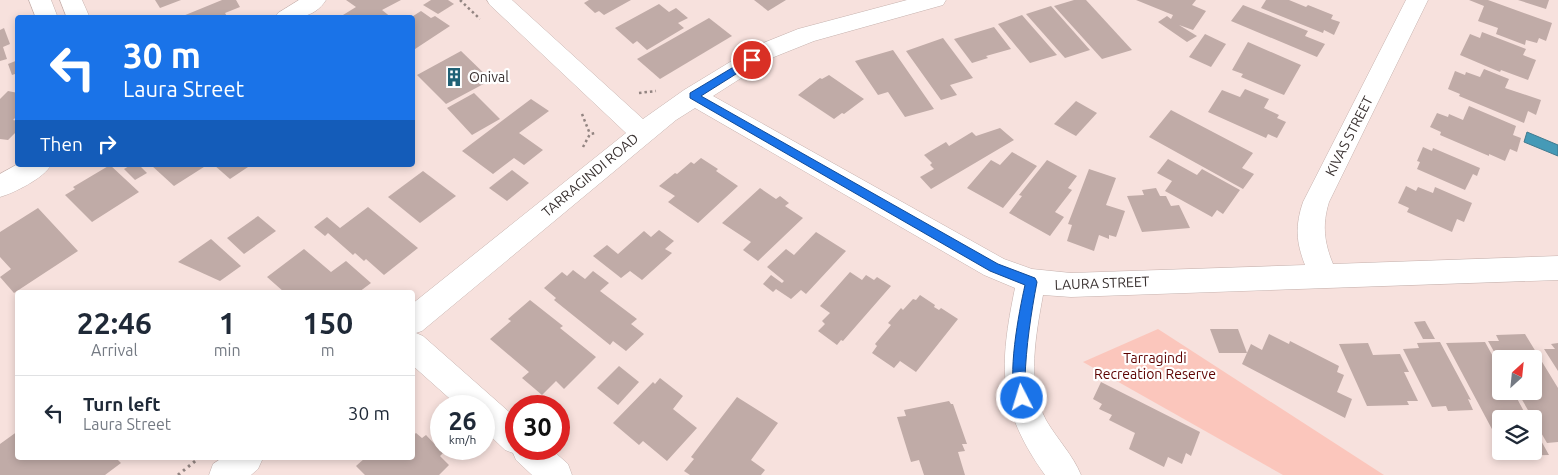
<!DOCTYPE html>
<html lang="en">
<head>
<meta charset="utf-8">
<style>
  :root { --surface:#fff; --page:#f6f6f7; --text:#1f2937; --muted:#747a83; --line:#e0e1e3 }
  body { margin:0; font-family:Ubuntu,sans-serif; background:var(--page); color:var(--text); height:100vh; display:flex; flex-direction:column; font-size:19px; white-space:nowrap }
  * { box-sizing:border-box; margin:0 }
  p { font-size:16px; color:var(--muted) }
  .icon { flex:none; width:28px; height:28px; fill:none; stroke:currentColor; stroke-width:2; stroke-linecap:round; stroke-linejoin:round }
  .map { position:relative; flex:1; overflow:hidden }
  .drawer { position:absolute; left:15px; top:290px; width:400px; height:170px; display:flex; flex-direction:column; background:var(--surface); border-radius:5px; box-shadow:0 2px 8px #0003 }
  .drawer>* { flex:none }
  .banner { position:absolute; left:15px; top:15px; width:400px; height:152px; border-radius:5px; box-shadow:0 2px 8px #0003; background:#1a73e8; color:#fff; overflow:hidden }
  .needle { width:32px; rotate:27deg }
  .fabs { position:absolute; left:1492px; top:350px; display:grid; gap:10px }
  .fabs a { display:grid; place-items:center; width:50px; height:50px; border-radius:5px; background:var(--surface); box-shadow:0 2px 8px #0003; font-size:25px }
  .speed { position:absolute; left:430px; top:395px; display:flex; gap:10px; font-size:25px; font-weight:700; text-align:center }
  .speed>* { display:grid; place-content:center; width:65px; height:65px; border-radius:50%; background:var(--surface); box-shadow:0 2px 8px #0003; line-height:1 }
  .speed small { font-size:12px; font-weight:400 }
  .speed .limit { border:8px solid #d22; background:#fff; color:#111 }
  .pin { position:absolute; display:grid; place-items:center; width:42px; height:42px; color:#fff; margin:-21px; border:2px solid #fff; border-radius:50%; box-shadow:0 1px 5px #0007 }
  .me { position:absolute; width:55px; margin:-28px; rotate:355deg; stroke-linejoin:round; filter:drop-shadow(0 0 4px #0008) }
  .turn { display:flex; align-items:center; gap:18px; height:105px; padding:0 25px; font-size:22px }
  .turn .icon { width:65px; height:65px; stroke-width:2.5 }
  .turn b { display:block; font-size:35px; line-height:42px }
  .then { display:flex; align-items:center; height:48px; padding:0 25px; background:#0003; gap:10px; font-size:19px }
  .eta { display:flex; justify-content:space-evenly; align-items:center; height:85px; text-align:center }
  .eta b { font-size:30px; font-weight:700; line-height:35px }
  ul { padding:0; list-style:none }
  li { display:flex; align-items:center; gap:15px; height:75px; padding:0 25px; border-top:1px solid var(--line) }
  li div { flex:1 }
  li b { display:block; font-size:19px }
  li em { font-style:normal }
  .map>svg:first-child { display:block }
</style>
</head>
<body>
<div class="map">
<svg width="1558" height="475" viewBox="0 0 1558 475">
  <rect width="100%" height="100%" fill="#f7e1dd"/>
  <polygon fill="#fbc6bc" points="1158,329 1384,475 1283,475 1083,362"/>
  <polygon fill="#459ab7" stroke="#417a8e" points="1527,132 1558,145 1558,156 1524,142"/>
  <g fill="#c0aba7">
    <polygon points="155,0 181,0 160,8"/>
    <polygon points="222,0 236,0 240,7 225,13 228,18 178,18"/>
    <polygon points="346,0 401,0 382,10 392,18 347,18 343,15 356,7"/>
    <polygon points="431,0 448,0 454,4 438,14 423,5"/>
    <polygon points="589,0 631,0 604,15 599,11 595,13 584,3"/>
    <polygon points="754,0 786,0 768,11"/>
    <polygon points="1074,0 1086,0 1132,50 1102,59 1054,6"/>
    <polygon points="1136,0 1196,0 1192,5 1206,11 1193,30 1179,25 1197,36 1187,42 1158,22 1167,16 1171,19 1173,15"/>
    <polygon points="1266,0 1289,0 1306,7 1308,5 1333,15 1331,19 1340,22 1334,35 1324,30 1323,33 1261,8"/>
    <polygon points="1469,0 1488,0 1552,23 1546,41 1539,38 1537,43 1526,40 1525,45 1496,34 1498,28 1478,21 1484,6"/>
    <polygon points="1518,0 1549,0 1546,9"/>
    <polygon points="659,4 669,12 676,8 688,18 678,23 684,28 647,50 637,41 633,44 615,28"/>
    <polygon points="1243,5 1308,31 1305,36 1325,44 1317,57 1231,21"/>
    <polygon points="1051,6 1090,50 1065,58 1026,14"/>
    <polygon points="421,11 431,18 435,16 450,26 412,51 412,18 410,18"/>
    <polygon points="1022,15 1057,55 1030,63 998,24"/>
    <polygon points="709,18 732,36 660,79 637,59"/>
    <polygon points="994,27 1011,49 986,56 988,58 972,63 954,39"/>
    <polygon points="4,28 10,44 3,47 7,59 0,61 0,30"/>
    <polygon points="1482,32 1526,49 1523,55 1536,60 1528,80 1501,70 1500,72 1460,55 1470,34 1480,38"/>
    <polygon points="1205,34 1226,44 1211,67 1189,57"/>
    <polygon points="943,38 973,78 950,85 957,95 941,100 906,51"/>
    <polygon points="1248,42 1301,65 1284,95 1241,77 1243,74 1232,70"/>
    <polygon points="893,50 934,109 905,117 888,92 878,95 855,61"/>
    <polygon points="461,51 491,80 446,104 417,75"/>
    <polygon points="18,60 18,73 12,75 8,64"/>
    <polygon points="1484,69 1509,79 1505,88 1541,100 1536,115 1528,111 1524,123 1459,96 1460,94 1448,89 1455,71 1465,75 1466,72 1480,77"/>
    <polygon points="829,75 864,99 844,114 842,113 834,119 798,95 820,78 822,79"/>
    <polygon points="1245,89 1269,99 1264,108 1279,115 1277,118 1286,122 1277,138 1268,134 1266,138 1208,112 1222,90 1240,97"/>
    <polygon points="8,91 18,93 18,115 13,120 18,121 18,130 8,140 0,139 0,99"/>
    <polygon points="474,93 500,119 472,135 447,108"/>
    <polygon points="531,99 549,111 519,133 543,150 524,165 514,158 493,174 462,151"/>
    <polygon points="1076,101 1097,113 1076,136 1054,124"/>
    <polygon points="1469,106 1516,126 1513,135 1521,138 1517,152 1510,149 1505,161 1489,154 1489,156 1440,135 1441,132 1430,127 1437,113 1448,117 1449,114 1463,120"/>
    <polygon points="1171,110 1253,153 1242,168 1254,174 1243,189 1149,137"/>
    <polygon points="1000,128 1014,140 931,189 920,177 934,169 930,165 932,163 924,155 946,142 949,146 972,132 976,136"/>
    <polygon points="1423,147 1432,151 1433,148 1480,168 1477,176 1473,174 1465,190 1417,169 1420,162 1417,161"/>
    <polygon points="1012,152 1037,166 1003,208 967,188 991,160 1000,165"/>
    <polygon points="701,158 718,169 716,171 738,186 698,223 668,202 675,196 659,186 675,173 677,174 691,162 694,164"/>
    <polygon points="1168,159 1197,175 1202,169 1240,190 1223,214 1217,210 1212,217 1165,191 1172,181 1157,173"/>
    <polygon points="1047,160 1077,176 1068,188 1072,190 1055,212 1064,217 1050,236 1009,213 1022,196 1019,195"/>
    <polygon points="110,165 139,192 92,222 65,195 75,189 73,187"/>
    <polygon points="131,165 139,165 147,173 135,180 124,169"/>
    <polygon points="151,165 207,165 174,186"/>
    <polygon points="214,165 251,165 230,179"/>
    <polygon points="1089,169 1116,178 1106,205 1125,211 1116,237 1109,235 1109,239 1099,235 1094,251 1067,241 1072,225 1068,224"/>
    <polygon points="512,170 529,183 507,201 489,188"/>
    <polygon points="423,171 456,196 420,223 388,197"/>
    <polygon points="1406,186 1416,191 1418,187 1433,193 1435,187 1472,203 1464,222 1457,219 1452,232 1407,212 1409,208 1398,203"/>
    <polygon points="760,188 776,199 780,196 789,203 785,206 803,218 758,261 743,250 751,242 722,223"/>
    <polygon points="1156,188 1160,196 1166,196 1171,206 1179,205 1190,228 1142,232 1127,196 1144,195 1142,190"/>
    <polygon points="368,207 418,248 384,275 366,259 364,261 355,253 353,255 328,233 325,236 314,227 327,217 340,228"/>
    <polygon points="38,208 78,251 14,293 0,277 11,269 0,257 0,232"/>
    <polygon points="258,216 276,231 244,254 227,238"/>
    <polygon points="659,230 674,241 665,249 672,253 642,280 630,271 621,278 593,256 607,245 618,254 644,231 651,237"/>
    <polygon points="816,232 846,251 806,294 801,290 791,299 776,289 773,292 763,284 771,275 782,283 784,281 767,267 786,249 794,255"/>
    <polygon points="211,239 241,266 220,281 178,262"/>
    <polygon points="304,249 331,272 346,261 371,283 359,292 284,292 267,277"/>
    <polygon points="573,270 585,279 593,271 609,283 600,291 637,319 631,324 644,334 626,351 613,341 610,345 554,300 556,298 544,288 562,272 567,276"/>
    <polygon points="850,272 862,280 866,275 874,280 877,277 891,286 843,341 841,340 837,345 818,331 825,324 822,321 830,313 820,306"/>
    <polygon points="920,295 935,305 934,307 939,310 941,308 958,319 916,372 900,361 894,368 872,353 877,346 875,344 891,325 888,323 901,308 903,310 913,299 916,300"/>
    <polygon points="530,300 563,326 560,328 596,357 564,389 556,381 542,395 522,378 529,372 490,339 511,321 508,319"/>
    <polygon points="1425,321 1435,339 1423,339 1414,322"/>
    <polygon points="1210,329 1238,329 1247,353 1219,353"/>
    <polygon points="1269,334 1289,344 1290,341 1339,366 1337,372 1344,375 1337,392 1352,399 1345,418 1242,364 1251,344 1262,350"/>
    <polygon points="1525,334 1558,388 1558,442 1547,443 1517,391 1534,391 1534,359 1501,359 1501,364 1488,341 1499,341 1496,335"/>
    <polygon points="1440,342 1471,400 1468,399 1473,410 1448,411 1446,406 1432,407 1403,349 1419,348 1417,343"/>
    <polygon points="1485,342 1501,371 1501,391 1513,391 1528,419 1501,419 1501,446 1446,343"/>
    <polygon points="1368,343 1373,355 1400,354 1409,372 1404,372 1418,401 1407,401 1409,405 1367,406 1339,344"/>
    <polygon points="1558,343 1558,371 1544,349 1555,349 1551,344"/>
    <polygon points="619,366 639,382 618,405 597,388"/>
    <polygon points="660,378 683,396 673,409 697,428 667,461 643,441 639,445 613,423 653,382 655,384"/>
    <polygon points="1101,382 1200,432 1191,456 1186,453 1182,464 1168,457 1164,467 1129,449 1135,433 1109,420 1112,415 1099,409 1102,404 1093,399"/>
    <polygon points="737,397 778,423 751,460 765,470 761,475 690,475 684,471 694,459 691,457"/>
    <polygon points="949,401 951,404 953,404 967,444 962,444 965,451 958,452 965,475 924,475 919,460 911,462 897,417 906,416 904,410"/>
    <polygon points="1534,428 1549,455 1506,456 1504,451 1534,451"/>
    <polygon points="18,431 18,458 116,458 121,463 105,475 0,475 0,444"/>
    <polygon points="416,433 422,438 426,435 443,453 440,456 449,465 439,475 365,475 356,466 365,458 412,458 412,436"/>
  </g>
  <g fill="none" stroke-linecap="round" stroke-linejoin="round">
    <g stroke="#c6b2ae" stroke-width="1">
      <g id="minor">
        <polygon points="29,0 51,0 58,18 36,18"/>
        <polygon points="60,0 82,0 90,18 67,18"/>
        <path d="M299,0H326C314,19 295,18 275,18L278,13Z"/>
        <path d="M487,0H512L643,119L684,90L758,45L798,29L907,0H946L943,5L814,41L774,57L713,96L1004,259L1032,269L1071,273L1305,265C1296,242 1295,226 1303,202L1406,0H1428L1329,202C1322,225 1324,242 1333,264L1558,256V280L1071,297L1043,295C1036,334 1026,383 1046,420C1057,439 1073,455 1081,475H1045C997,408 999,366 1015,288L984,275L695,108L676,120L422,331L416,333L423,336L516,418V449H551L568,464L572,475H532L516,460L513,453L505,450L484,430V406H458L412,365V304L626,133L490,5Z"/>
        <path d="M18,164L51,165C44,178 14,193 0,197V174Z"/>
        <polygon points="222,458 263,458 258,469 251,475 209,475 213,464"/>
      </g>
    </g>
    <g stroke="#928481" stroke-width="2.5" stroke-dasharray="2.5 3" stroke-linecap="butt">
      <polyline points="460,0 480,19"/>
      <polyline points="639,93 656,91"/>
      <polyline points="582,114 590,134"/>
      <polyline points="583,147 590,134 596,133"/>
    </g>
    <polyline stroke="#928481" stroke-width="3" stroke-dasharray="2.5 4" stroke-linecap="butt" points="178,475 199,458"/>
    <use href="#minor" fill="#fff" fill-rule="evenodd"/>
  </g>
  <path fill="#1a73e8" stroke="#114b97" d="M752,56L755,57V62L701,96L998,264L1035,278L1037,282C1031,313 1026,347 1025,379C1025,387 1030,395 1026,402L1022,404L1017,402C1006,378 1019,312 1025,285L990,271L690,98V93Z"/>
  <defs>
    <g id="building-bare" transform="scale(1.5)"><path d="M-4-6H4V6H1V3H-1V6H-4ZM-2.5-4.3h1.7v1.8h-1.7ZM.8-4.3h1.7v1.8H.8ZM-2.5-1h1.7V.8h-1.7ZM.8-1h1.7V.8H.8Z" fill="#206175" stroke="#fff" stroke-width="2.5" paint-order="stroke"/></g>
  </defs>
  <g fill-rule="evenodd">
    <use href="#building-bare" x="454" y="77"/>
  </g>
  <g text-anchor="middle" stroke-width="4.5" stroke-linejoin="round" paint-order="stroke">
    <g font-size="14" fill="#393130" stroke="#fff" text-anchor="start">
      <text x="469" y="82">Onival</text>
    </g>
    <g font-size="14" fill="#393130" stroke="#fff">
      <text transform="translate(1349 136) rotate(-63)" y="5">KIVAS STREET</text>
      <text transform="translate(590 175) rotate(-40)" y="5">TARRAGINDI ROAD</text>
      <text transform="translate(1102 283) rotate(-2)" y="5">LAURA STREET</text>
    </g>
    <g font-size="14" fill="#5d0200" stroke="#fff">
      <text x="1155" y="363">Tarragindi<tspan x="1155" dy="16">Recreation Reserve</tspan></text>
    </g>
  </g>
</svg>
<div class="fabs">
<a><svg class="needle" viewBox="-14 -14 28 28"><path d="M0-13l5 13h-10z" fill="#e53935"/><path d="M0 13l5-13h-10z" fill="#747a83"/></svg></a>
<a><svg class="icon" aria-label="layers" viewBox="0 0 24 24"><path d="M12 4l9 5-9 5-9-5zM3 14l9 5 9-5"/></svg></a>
</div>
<div class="speed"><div>26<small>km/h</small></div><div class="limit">30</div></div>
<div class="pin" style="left:752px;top:60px;background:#d93025"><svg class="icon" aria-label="arrive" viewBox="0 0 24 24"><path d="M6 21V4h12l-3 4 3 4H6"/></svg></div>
<svg class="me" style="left:1022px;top:398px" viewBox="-20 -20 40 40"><circle r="17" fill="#1a73e8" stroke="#fff" stroke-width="3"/><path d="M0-11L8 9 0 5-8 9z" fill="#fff"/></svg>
<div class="banner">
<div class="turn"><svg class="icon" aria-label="left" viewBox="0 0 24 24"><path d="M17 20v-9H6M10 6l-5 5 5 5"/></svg><div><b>30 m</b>Laura Street</div></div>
<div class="then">Then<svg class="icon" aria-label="right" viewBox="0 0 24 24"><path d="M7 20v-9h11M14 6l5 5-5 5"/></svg></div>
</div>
<section class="drawer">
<div class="eta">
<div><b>22:46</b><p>Arrival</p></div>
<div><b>1</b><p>min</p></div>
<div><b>150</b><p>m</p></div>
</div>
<ul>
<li><svg class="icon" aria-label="left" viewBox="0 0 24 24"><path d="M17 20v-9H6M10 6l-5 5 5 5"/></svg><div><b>Turn left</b><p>Laura Street</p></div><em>30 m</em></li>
</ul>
</section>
</div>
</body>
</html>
